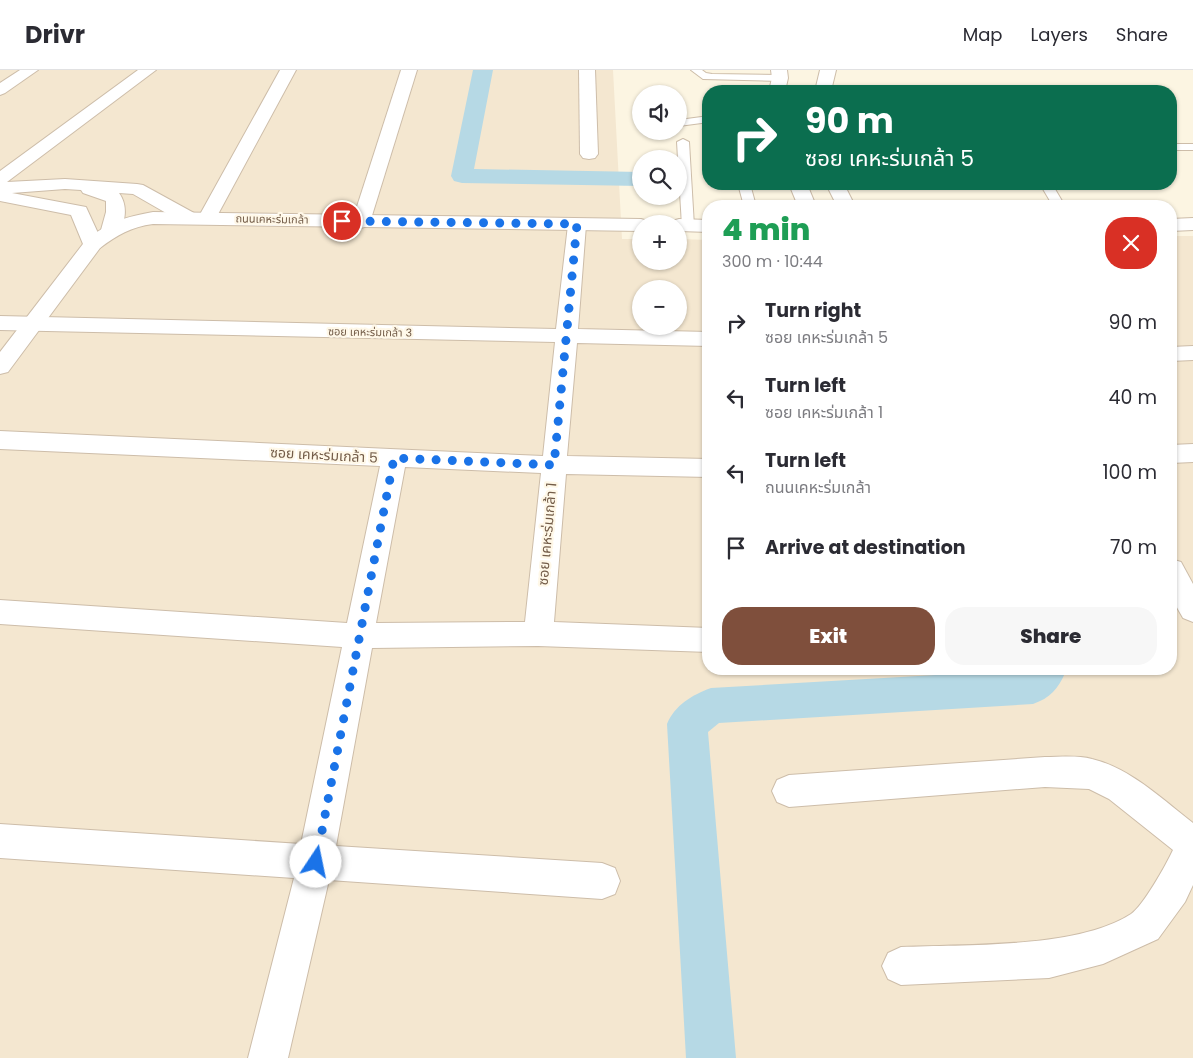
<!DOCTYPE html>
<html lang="en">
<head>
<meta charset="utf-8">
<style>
  :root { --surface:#fff; --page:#f7f7f7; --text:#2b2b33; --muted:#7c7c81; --line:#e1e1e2; --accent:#7f4f3c }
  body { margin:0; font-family:Poppins,"Noto Sans Thai",sans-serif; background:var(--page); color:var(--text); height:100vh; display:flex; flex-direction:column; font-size:19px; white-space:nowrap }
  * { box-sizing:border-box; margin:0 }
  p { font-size:16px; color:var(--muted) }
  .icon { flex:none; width:28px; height:28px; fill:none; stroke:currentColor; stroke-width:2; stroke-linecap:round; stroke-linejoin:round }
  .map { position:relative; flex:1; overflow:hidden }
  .details { position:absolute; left:702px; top:130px; width:475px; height:475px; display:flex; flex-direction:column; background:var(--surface); border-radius:20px; box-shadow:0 1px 4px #0004 }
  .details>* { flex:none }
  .banner { position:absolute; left:702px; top:15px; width:475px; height:105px; border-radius:20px; box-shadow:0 1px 4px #0004; background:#0b6e4f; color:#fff; overflow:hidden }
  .fabs { position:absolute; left:632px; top:15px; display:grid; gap:10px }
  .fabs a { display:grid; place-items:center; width:55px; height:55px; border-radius:50%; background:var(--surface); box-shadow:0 1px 4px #0004; font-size:25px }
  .pin { position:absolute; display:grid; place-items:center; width:42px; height:42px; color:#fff; margin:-21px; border:2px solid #fff; border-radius:50%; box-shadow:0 1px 5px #0007 }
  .me { position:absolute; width:55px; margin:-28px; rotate:11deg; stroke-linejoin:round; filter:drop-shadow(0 0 4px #0008) }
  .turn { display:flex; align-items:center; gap:18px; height:105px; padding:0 20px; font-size:22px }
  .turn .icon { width:65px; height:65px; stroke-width:2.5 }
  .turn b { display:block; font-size:35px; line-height:42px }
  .round { display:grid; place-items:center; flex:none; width:52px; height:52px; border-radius:20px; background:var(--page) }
  .headline { display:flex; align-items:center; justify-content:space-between; height:85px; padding:0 20px }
  h1 { font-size:30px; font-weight:800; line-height:38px; color:#1e9e55 }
  .cta { display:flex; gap:10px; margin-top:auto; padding:10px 20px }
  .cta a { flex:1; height:58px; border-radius:20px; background:var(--accent); color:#fff; font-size:20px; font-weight:800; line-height:58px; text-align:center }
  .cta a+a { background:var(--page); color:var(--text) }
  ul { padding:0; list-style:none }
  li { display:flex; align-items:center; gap:15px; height:75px; padding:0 20px }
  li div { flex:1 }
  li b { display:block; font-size:19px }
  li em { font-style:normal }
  header { display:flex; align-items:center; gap:30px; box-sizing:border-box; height:70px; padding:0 25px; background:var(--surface); border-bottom:1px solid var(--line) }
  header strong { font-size:24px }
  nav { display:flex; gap:28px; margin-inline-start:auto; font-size:18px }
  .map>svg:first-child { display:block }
</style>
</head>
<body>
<header>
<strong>Drivr</strong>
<nav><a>Map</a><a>Layers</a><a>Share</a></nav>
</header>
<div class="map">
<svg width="1193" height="988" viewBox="0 0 1193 988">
  <rect width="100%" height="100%" fill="#fcf5e2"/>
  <path fill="#f4e7d0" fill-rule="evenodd" d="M0,0H613L622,169H641V191H679V169L709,170V599H1171V166H1193V988H0ZM641,219H679V256H641Z"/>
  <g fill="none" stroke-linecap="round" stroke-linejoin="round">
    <g fill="#b6d9e5" fill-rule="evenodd">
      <polygon points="473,0 493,0 474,99 641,102 641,116 462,113 454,111 451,106"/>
      <path d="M1025,599H1064L1065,603C1058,619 1050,628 1033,634L719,653L708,662L736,988H686L667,654C675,635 692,625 711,618L1024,600Z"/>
    </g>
    <g stroke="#cdbda9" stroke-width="2">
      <g id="service">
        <polygon points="691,0 702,0 706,3 712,4 780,5 785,8 780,11 703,9"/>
        <polygon points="709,46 709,52 679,56 679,50"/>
        <polygon points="683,69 689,72 694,156 688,160 682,156 677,72"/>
        <rect x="1171" y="74" width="22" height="6"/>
        <polygon points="738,114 750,114 756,136 744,136"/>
        <polygon points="1040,114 1052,114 1065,136 1053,136"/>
      </g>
    </g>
    <g stroke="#cdbda9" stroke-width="2">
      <g id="minor">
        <polygon points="20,0 38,0 5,23 0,25 0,13"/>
        <path d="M138,0H156L7,112L65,109L137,114L143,115L194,143L196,147L194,151L187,153L180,151L133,124L119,123C128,135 126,152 118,164L111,166L104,164L101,160L106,142V131L83,123L81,120L65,119L12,123L86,137L103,174L100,178L93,180L86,178L83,174L71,145L0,131V101Z"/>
        <polygon points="280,0 296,0 216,148 214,152 207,154 200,152 198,148"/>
        <polygon points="401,0 417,0 370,152 368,156 361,158 354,156 352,152"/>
        <polygon points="579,0 595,0 598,84 595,88 589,89 583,88 580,84"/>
        <polygon points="771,0 787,0 788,8 785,21 769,21 772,8"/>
        <polygon points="820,0 836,0 831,21 815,21"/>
        <polygon points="789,114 807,114 816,136 798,136"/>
        <polygon points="826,114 844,114 855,136 837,136"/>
        <path d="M577,149L584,151L586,155L578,259L709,262V276L577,273L567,386L709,389V407L566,404L554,552L709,558V582L538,576L372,578L336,776L602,793L615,798L620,811L615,824L602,829L329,810L288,988H248L294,808L0,788V754L301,774L342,577L0,554V530L347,553L380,396L0,379V361L543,386L555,272L0,260V246L556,259L568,155L570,151ZM405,397L541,403L525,552L376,553Z"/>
        <polygon points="1193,276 1193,290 1171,291 1171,277"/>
        <polygon points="1193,374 1193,392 1171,393 1171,375"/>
        <polygon points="1171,489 1181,492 1193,514 1193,552 1183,548 1171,527"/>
        <path d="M1045,687C1060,687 1077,685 1092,689C1130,698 1162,729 1193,753V815L1185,832L1158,869L1103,894L1049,908L901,915L888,909L882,896L888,883L901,877C965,874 1077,879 1131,844C1143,836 1166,795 1173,780L1109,729L1089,719L1045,717L789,737L777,732L772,721L777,710L789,705Z"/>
      </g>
    </g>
    <g stroke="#cdbda9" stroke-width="2">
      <g id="tertiary">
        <path d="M153,142L641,149L648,151L650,154H641V161L153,154C131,157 117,165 100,178L8,302L0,304V282L86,170C109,152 125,147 153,142Z"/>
        <polygon points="1193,148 1193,160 1171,161 1171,149"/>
        <polygon points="679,149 709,150 709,162 679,161 679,154 670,154 672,151"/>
      </g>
    </g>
    <use href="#service" fill="#fff" fill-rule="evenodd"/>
    <use href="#minor" fill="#fff" fill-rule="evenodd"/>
    <use href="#tertiary" fill="#fff" fill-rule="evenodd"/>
  </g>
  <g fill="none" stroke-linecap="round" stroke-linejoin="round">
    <polyline stroke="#1a73e8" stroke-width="9" stroke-dasharray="0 16.2" points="316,792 394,388 554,395 577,154 342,151"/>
  </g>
  <g text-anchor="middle" stroke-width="4.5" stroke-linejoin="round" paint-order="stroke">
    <g font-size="11" fill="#735c48" stroke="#fff8e8">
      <text transform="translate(272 149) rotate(1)" y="4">ถนนเคหะร่มเกล้า</text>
      <text transform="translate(370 262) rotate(1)" y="4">ซอย เคหะร่มเกล้า 3</text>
    </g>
    <g font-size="14" fill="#735c48" stroke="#fff8e8">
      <text transform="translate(324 385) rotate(3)" y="5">ซอย เคหะร่มเกล้า 5</text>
      <text transform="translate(547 464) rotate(-85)" y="5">ซอย เคหะร่มเกล้า 1</text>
    </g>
  </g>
</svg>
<div class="fabs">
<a><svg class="icon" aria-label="sound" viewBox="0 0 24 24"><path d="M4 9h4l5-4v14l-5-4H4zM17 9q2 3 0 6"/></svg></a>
<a><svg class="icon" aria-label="search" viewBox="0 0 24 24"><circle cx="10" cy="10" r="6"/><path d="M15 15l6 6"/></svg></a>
<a>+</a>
<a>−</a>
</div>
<div class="pin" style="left:342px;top:151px;background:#d93025"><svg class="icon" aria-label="arrive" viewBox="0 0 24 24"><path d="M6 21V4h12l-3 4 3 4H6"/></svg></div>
<svg class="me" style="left:316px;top:792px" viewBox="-20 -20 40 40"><circle r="19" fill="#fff"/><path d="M0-13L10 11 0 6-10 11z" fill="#1a73e8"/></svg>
<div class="banner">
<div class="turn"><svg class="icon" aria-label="right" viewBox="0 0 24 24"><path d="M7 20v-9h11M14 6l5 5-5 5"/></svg><div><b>90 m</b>ซอย เคหะร่มเกล้า 5</div></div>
</div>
<section class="details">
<div class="headline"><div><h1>4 min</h1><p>300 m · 10:44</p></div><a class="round" style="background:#d93025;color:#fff"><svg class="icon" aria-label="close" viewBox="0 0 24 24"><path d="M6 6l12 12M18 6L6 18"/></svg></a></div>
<ul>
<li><svg class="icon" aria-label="right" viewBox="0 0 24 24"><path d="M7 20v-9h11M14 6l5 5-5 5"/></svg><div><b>Turn right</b><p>ซอย เคหะร่มเกล้า 5</p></div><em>90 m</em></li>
<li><svg class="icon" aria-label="left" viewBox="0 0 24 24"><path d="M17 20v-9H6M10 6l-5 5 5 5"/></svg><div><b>Turn left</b><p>ซอย เคหะร่มเกล้า 1</p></div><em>40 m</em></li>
<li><svg class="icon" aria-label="left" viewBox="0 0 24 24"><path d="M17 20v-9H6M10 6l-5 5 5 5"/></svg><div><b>Turn left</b><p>ถนนเคหะร่มเกล้า</p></div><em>100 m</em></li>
<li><svg class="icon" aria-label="arrive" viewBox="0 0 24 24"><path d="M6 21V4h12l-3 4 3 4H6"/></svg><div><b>Arrive at destination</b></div><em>70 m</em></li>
</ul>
<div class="cta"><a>Exit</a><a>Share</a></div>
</section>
</div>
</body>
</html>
